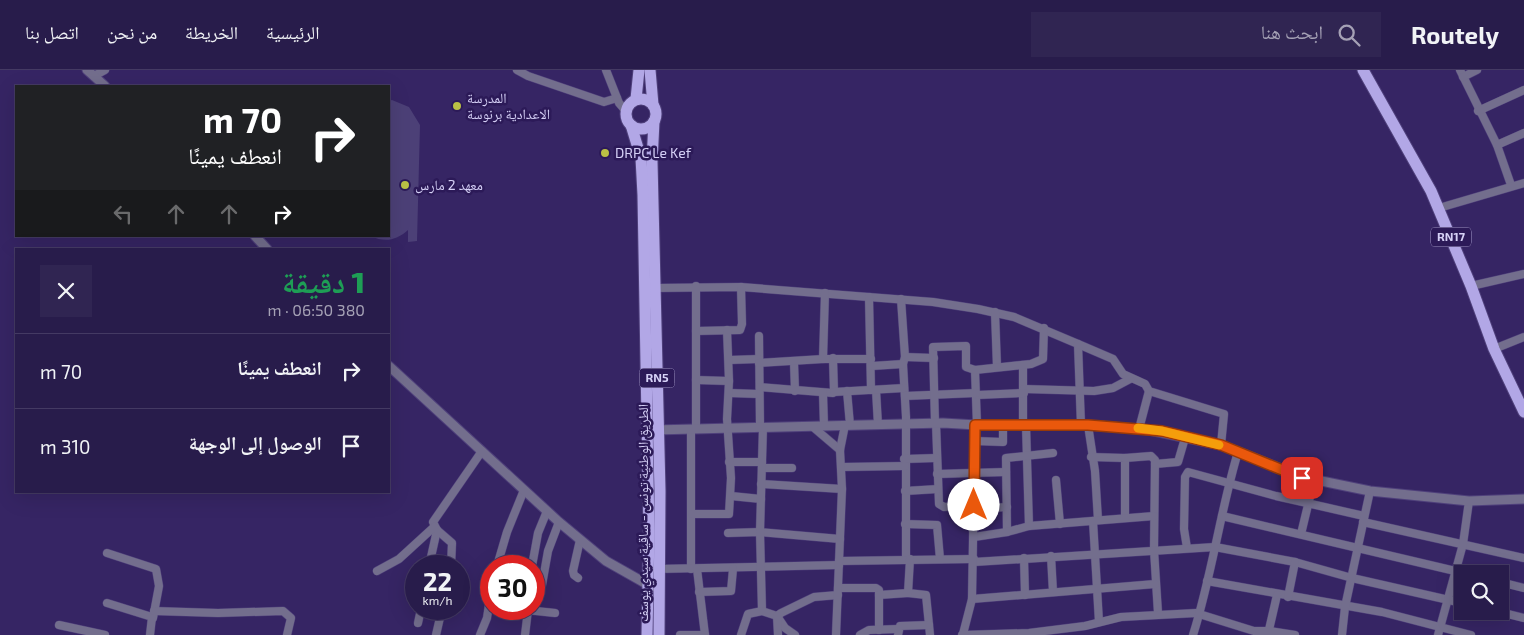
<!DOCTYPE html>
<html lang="ar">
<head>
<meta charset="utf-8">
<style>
  :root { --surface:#281c4b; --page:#302552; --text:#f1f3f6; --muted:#a5a1b5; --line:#443a63 }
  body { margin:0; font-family:"Exo 2","Noto Naskh Arabic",sans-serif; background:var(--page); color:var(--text); direction:rtl; height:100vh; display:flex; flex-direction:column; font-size:19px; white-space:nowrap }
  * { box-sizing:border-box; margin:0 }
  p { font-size:16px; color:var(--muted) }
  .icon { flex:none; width:28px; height:28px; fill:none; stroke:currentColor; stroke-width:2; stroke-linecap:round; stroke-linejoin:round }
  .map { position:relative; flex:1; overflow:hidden; direction:ltr }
  .side { position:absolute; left:15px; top:178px; width:375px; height:245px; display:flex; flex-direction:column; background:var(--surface); border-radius:0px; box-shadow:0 5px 20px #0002,0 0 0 1px var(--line); direction:rtl }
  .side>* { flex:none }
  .guide { position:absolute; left:15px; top:15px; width:375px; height:152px; border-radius:0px; box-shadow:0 5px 20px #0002,0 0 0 1px var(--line); direction:rtl; background:#202124; color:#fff; overflow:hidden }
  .controls { position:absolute; left:1454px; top:495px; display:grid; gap:10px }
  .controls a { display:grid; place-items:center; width:55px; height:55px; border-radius:0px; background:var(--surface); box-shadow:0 5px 20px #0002,0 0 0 1px var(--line); font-size:25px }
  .speed { position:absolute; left:405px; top:485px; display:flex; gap:10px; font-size:25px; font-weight:700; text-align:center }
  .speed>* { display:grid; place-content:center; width:65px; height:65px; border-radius:50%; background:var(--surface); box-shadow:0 5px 20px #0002,0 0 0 1px var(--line); line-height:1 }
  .speed small { font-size:12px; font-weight:400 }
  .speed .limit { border:8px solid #d22; background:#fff; color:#111 }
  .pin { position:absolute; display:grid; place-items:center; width:42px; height:42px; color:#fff; margin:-21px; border-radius:10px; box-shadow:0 2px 8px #0006 }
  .me { position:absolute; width:55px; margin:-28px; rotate:0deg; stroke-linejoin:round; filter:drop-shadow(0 0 4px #0008) }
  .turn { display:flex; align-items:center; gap:18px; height:105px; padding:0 25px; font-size:22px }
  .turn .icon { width:65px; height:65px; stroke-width:2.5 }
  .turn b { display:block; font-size:35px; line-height:42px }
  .lanes { display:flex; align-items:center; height:48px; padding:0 25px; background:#0003; justify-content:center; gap:25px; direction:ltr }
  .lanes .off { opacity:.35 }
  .round { display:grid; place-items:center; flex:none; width:52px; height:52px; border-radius:0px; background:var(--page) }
  .head { display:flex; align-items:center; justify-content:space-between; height:85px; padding:0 25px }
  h1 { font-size:30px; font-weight:800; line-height:38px; color:#1e9e55 }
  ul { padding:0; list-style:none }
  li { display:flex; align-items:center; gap:15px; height:75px; padding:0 25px; border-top:1px solid var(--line) }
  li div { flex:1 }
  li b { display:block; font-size:19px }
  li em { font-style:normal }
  header { display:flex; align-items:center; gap:30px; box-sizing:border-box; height:70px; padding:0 25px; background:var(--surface); border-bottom:1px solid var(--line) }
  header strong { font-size:24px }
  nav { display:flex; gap:28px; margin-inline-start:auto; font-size:18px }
  .search { width:350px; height:45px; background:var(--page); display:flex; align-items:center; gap:12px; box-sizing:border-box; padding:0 18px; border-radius:0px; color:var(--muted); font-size:19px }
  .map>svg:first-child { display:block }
</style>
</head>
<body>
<header>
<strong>Routely</strong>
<div class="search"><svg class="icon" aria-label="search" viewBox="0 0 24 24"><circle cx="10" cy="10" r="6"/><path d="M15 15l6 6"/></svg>ابحث هنا</div>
<nav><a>الرئيسية</a><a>الخريطة</a><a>من نحن</a><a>اتصل بنا</a></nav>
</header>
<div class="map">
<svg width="1524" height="565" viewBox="0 0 1524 565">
  <rect width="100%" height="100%" fill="#362564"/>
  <path fill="#4c4077" d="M392,30L409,37L420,55L417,171L408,172V160C397,170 385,173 371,166H389V31Z"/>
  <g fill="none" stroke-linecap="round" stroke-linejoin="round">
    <g stroke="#4f407b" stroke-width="9">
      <g id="minor">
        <polyline points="517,0 528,6 604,32 617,28"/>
        <polyline points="606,0 619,33 626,41"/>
        <polyline points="1460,0 1497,75 1511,115"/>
        <polyline points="94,6 105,0"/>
        <polyline points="1463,7 1477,0"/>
        <polyline points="1478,41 1524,20"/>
        <polyline points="1497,75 1524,63"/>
        <polyline points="1439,138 1524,113"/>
        <polyline points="1471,216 1524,204"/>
        <polyline points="655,218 741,217 933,232 978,239 1014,247 1078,274 1081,355"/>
        <polyline points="869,227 871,320"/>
        <polyline points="901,229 905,287 903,294 906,347 906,489"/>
        <polyline points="995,242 997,297"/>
        <polyline points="696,261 740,260 742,254 741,217"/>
        <polyline points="759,266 760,357"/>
        <polyline points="1078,274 1113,289 1123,304 1145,314 1149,321 1224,344 1221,375"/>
        <polyline points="1494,279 1524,267"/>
        <polyline points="905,287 934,288"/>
        <polyline points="823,289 825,223"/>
        <polyline points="729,290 759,289"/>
        <polyline points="794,292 795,321"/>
        <polyline points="759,293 823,289 871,289"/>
        <polyline points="1023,295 1023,355"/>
        <polyline points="872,296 903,294"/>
        <polyline points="975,300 977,355"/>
        <polyline points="696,310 729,311"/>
        <polyline points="760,317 833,323 834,322 833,288"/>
        <polyline points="1024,319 1094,321 1113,318 1130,309"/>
        <polyline points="876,320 878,355"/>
        <polyline points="847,321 850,355"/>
        <polyline points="834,322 904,318"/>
        <polyline points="729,323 759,324"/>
        <polyline points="823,323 824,356"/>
        <polyline points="977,325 1024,323"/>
        <polyline points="905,326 976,323"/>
        <polyline points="935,353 933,277 966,276 966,297 975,300 1031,294 1043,289 1044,258"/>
        <polyline points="936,353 939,434 944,437 974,435"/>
        <polyline points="1026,355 1029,456"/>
        <polyline points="1088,355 1095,401 1098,450"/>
        <polyline points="813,357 840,380"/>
        <polyline points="696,358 696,216"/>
        <polyline points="691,359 691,499"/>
        <polyline points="1139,359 1149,321"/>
        <polyline points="975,371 1003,372 1003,355"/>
        <polyline points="1091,387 1125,388 1125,447"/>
        <polyline points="1125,388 1151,386 1155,390 1154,480 1158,543"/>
        <polyline points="904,389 936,388"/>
        <polyline points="729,392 762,392"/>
        <polyline points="1155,394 1178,392 1185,368"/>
        <polyline points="842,397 905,396"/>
        <polyline points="762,398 792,398"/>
        <polyline points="937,404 1006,402"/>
        <polyline points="1056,410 1060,454"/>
        <polyline points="761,414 842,419"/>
        <polyline points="905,421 938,419"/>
        <polyline points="731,426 761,429"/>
        <polyline points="974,439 1007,437"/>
        <polyline points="692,444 729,444 731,408 727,349 729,311 727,260"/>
        <polyline points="1222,446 1468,504"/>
        <polyline points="1093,451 1099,552"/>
        <polyline points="1363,452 1524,488"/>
        <polyline points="905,454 937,455 940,489"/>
        <polyline points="1007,462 1006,388 1053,383"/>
        <polyline points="728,463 760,462 840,469"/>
        <polyline points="1301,464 1314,410"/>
        <polyline points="974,467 1007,462 1029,456 1154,446"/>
        <polyline points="1187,478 1184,459 1185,407 1188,402 1276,426 1364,446"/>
        <polyline points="107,483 156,499 159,516 153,548"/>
        <polyline points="1051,486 1053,522"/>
        <polyline points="1024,488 1025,525"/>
        <polyline points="839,491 974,489"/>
        <polyline points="974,492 1215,477 1295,492 1352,508 1462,533"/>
        <polyline points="429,496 437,460"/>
        <polyline points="451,496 452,473 437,460 433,452 482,381"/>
        <polyline points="497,496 507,462 524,420"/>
        <polyline points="532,496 538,463 547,441"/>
        <polyline points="656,499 839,495"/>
        <polyline points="697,499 705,565"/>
        <polyline points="377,501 399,489 434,457"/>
        <polyline points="578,508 574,505 573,501 580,470"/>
        <polyline points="1207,511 1382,542 1471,565"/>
        <polyline points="1500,512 1524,518"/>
        <polyline points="542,515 548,481 559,452"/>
        <polyline points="838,518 876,518 879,520 879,525"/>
        <polyline points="699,522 731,521 733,499"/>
        <polyline points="908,523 926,525 930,565"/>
        <polyline points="1288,527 1295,492"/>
        <polyline points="972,529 1155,514"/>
        <polyline points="107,533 152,547 150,565"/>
        <polyline points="517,539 555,543"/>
        <polyline points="154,541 218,543 283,541 291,548 287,565"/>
        <polyline points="762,541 760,462 763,357"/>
        <polyline points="1496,541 1524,548"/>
        <polyline points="418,553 421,539"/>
        <polyline points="59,555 105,565"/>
        <polyline points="879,560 879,525 908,523 910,489"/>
        <polyline points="963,564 972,529 975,355"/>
        <polyline points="1268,564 1277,525"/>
        <polyline points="436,565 442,539"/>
        <polyline points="480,565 487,548 491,521"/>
        <polyline points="525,565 528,540"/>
        <polyline points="680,565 705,565"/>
        <polyline points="741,565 748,544 762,541 777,546 785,558 795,565"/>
        <polyline points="778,565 777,546 781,543 814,527 838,525"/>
        <polyline points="836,565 842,419 840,380 845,355"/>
        <polyline points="860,565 869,560 898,559"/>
        <polyline points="898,565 900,556 929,555"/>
        <polyline points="962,565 1029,563 1085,556 1121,547 1196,543 1254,561 1269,561 1295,565"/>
        <path d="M1193,565C1212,505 1220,442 1238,382"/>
        <polyline points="1342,565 1345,537 1370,421"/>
        <polyline points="1438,565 1463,474 1469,431"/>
      </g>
    </g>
    <g stroke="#4f407b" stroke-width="11">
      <g id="tertiary">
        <polyline points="87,0 105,16"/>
        <polyline points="255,166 267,179"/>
        <polyline points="389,296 559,452 606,491 652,517"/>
        <polyline points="654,360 943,353 977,355 1088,355 1149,360 1221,375 1302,407 1370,421 1469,431 1524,429"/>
      </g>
    </g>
    <g stroke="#4f407b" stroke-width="13">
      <g id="primary">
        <polyline points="650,0 653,35"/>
        <polyline points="1363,0 1431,121 1471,216 1494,279 1524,342"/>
        <polyline points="636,29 639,0"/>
        <circle cx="641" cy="44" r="15"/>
        <polyline points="654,51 652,92 660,421 659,565"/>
        <polyline points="631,55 641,88 643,125 649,462 647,565"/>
      </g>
    </g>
    <use href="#minor" stroke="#736e8d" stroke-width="8"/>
    <use href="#tertiary" stroke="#736e8d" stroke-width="9"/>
    <use href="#primary" stroke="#b2a7e6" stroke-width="11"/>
  </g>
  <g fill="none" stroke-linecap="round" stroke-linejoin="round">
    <g stroke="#983908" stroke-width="12">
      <polyline id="route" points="974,435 975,355 1088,355 1162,361 1221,375 1302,408"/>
    </g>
    <use href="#route" stroke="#ea580c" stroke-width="9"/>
    <polyline stroke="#f59e0b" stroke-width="9" points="1138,358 1162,361 1219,375"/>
  </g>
  <g fill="#bbc045" stroke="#2c1a58" stroke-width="2">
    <circle cx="457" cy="36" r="5"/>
    <circle cx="605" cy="83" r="5"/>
    <circle cx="405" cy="115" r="5"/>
  </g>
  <g text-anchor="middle" stroke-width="5" stroke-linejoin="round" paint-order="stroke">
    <g fill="#2c1a58" stroke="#a299c7" stroke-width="1">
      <rect x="1431" y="157.5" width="40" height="19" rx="4"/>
      <rect x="639.5" y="298.5" width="35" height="19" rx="4"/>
    </g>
    <g font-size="12" font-weight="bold" fill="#d5d0f6">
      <text x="1451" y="171">RN17</text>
      <text x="657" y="312">RN5</text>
    </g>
    <g font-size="14" fill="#d5d0f6" stroke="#2c1a58" text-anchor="start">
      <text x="467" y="33">المدرسة<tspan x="467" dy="16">الاعدادية برنوسة</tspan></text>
      <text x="615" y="88">DRPC Le Kef</text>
      <text x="415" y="120">معهد 2 مارس</text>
    </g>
    <g font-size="14" fill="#d5d0f6" stroke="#2c1a58">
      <text transform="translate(643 443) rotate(-90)" y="5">الطريق الوطنية تونس - ساقية سيدي يوسف</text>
    </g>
  </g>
</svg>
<div class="controls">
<a><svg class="icon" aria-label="search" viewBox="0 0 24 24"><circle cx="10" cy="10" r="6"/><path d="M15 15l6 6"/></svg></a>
</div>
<div class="speed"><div>22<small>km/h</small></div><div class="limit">30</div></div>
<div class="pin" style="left:1302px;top:408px;background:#d93025"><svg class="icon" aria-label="arrive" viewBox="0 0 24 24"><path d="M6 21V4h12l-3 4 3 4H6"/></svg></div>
<svg class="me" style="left:974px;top:435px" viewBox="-20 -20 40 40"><circle r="19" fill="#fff"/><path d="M0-13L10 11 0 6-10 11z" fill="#ea580c"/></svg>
<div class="guide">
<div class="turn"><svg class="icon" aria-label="right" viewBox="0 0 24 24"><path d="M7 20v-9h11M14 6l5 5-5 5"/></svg><div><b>70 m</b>انعطف يمينًا</div></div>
<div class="lanes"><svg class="icon off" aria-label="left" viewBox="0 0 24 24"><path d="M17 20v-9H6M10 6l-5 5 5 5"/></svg><svg class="icon off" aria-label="ahead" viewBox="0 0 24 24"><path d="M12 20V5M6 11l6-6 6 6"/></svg><svg class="icon off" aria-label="ahead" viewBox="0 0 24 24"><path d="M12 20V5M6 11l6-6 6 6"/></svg><svg class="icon" aria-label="right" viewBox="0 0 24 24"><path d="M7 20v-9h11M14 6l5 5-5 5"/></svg></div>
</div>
<section class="side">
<div class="head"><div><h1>1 دقيقة</h1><p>380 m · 06:50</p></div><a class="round"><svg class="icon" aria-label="close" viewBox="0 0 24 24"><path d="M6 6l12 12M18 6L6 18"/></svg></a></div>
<ul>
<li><svg class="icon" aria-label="right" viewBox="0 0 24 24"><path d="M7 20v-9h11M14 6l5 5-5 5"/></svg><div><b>انعطف يمينًا</b></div><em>70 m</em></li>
<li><svg class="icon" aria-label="arrive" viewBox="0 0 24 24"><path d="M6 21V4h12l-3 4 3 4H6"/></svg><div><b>الوصول إلى الوجهة</b></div><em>310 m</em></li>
</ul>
</section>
</div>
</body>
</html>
